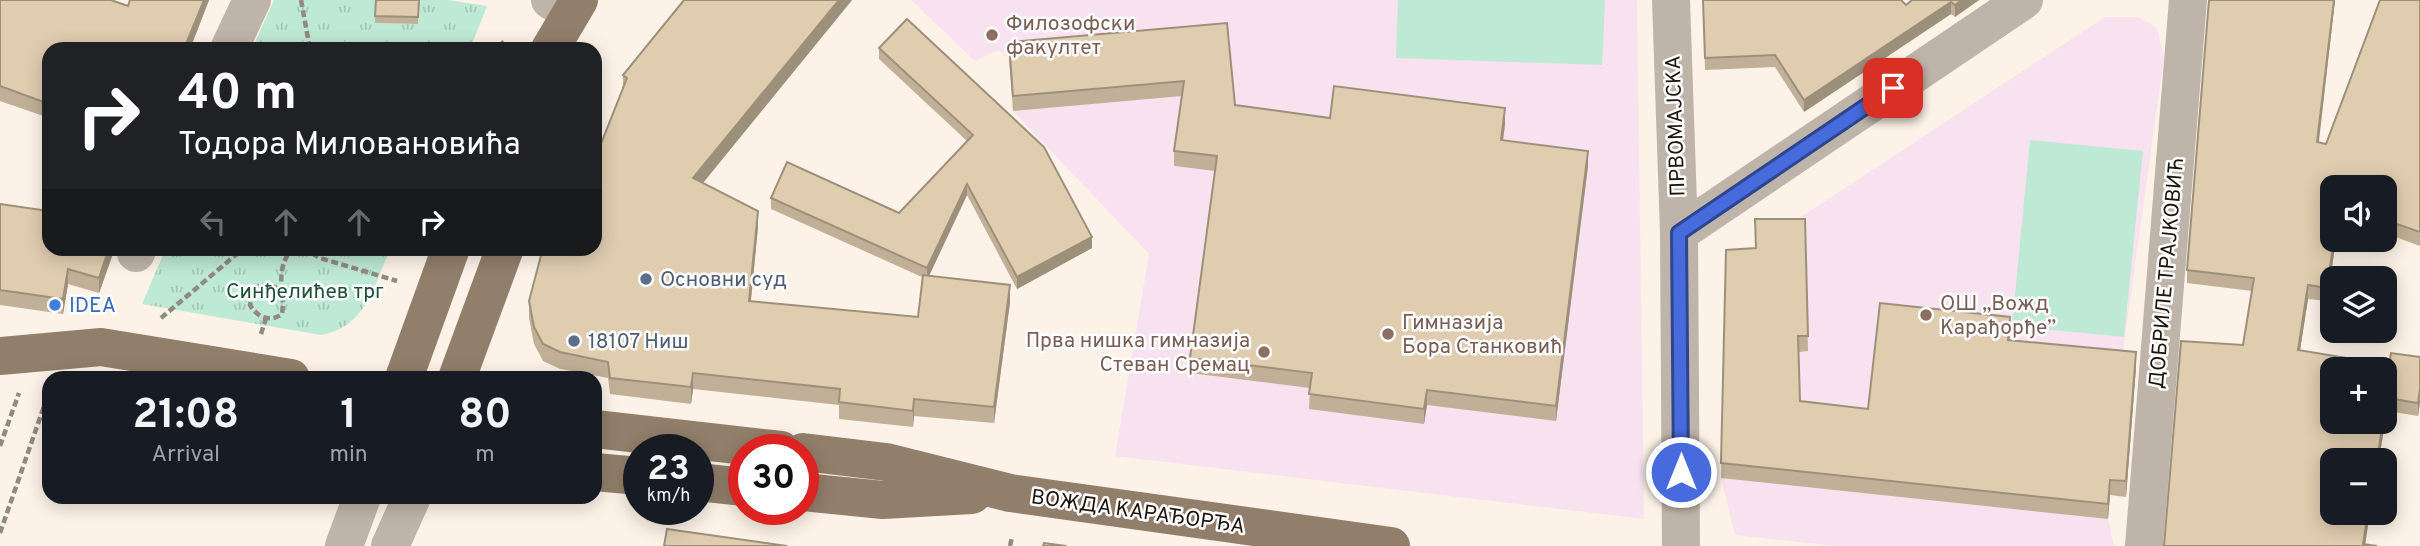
<!DOCTYPE html>
<html lang="en">
<head>
<meta charset="utf-8">
<style>
  :root { --surface:#171b24; --page:#20242c; --text:#f1f3f6; --muted:#9ea1a6 }
  body { margin:0; font-family:Overpass,sans-serif; background:var(--page); color:var(--text); height:100vh; display:flex; flex-direction:column; font-size:26px; white-space:nowrap }
  * { box-sizing:border-box; margin:0 }
  p { font-size:23px; color:var(--muted) }
  .icon { flex:none; width:38px; height:38px; fill:none; stroke:currentColor; stroke-width:2; stroke-linecap:round; stroke-linejoin:round }
  .map { position:relative; flex:1; overflow:hidden }
  .side { position:absolute; left:42px; top:371px; width:560px; height:133px; display:flex; flex-direction:column; background:var(--surface); border-radius:21px; box-shadow:0 4px 18px #0003 }
  .side>* { flex:none }
  .guide { position:absolute; left:42px; top:42px; width:560px; height:214px; border-radius:21px; box-shadow:0 4px 18px #0003; background:#202124; color:#fff; overflow:hidden }
  .buttons { position:absolute; left:2320px; top:175px; display:grid; gap:14px }
  .buttons a { display:grid; place-items:center; width:77px; height:77px; border-radius:14px; background:var(--surface); box-shadow:0 4px 18px #0003; font-size:35px }
  .speed { position:absolute; left:623px; top:434px; display:flex; gap:14px; font-size:35px; font-weight:700; text-align:center }
  .speed>* { display:grid; place-content:center; width:91px; height:91px; border-radius:50%; background:var(--surface); box-shadow:0 4px 18px #0003; line-height:1 }
  .speed small { font-size:18px; font-weight:400 }
  .speed .limit { border:10px solid #d22; background:#fff; color:#111 }
  .pin { position:absolute; display:grid; place-items:center; width:60px; height:60px; color:#fff; margin:-30px; border-radius:14px; box-shadow:0 4px 10px #0006 }
  .me { position:absolute; width:77px; margin:-38px; rotate:0deg; stroke-linejoin:round; filter:drop-shadow(0 0 5px #0008) }
  .turn { display:flex; align-items:center; gap:24px; height:147px; padding:0 21px; font-size:32px }
  .turn .icon { width:91px; height:91px; stroke-width:2.5 }
  .turn b { display:block; font-size:49px; line-height:60px }
  .lanes { display:flex; align-items:center; height:66px; padding:0 21px; background:#0003; justify-content:center; gap:35px; direction:ltr }
  .lanes .off { opacity:.35 }
  .eta { display:flex; justify-content:space-evenly; align-items:center; height:119px; text-align:center }
  .eta b { font-size:42px; font-weight:700; line-height:49px }
  .map>svg:first-child { display:block }
</style>
</head>
<body>
<div class="map">
<svg width="2420" height="546" viewBox="0 0 2420 546">
  <defs>
    <pattern id="park-tufts" width="24" height="20" patternUnits="userSpaceOnUse" patternTransform="scale(1.75)"><rect width="24" height="20" fill="#bee9d4"/><path d="M3 7l-1-3M5 7V3M7 7l1-3M15 17l-1-3M17 17v-4M19 17l1-3" fill="none" stroke="#a3c7b5"/></pattern>
  </defs>
  <rect width="100%" height="100%" fill="#fcf2e7"/>
  <g fill="#f8e2f0">
    <polygon points="911,0 1637,0 1644,519 1115,456 1149,254 1013,111 1008,57 999,50 975,61"/>
    <polygon points="2105,17 2138,17 2157,28 2164,58 2121,366 2108,519 2114,546 1836,546 1735,535 1721,478 1726,265 1755,263 1755,234 1775,234"/>
  </g>
  <g fill="#bee9d4">
    <polygon points="1398,0 1605,0 1602,65 1396,58"/>
    <polygon points="2030,140 2143,151 2124,337 2012,326"/>
  </g>
  <g fill="url(#park-tufts)">
    <polygon points="274,0 376,0 376,23 418,24 419,0 448,0 487,6 470,49 252,49"/>
    <path d="M166,248H389L390,249C374,286 366,327 321,335L142,304Z"/>
  </g>
  <g fill="none" stroke-linecap="round" stroke-linejoin="round">
    <g stroke="#92897f" stroke-width="4.5" stroke-dasharray="7 3.5" stroke-linecap="butt">
      <polyline points="301,0 310,49"/>
      <polyline points="493,49 504,42"/>
      <polyline points="303,248 320,258 397,281"/>
      <path d="M279,289L268,284L253,288L250,305C257,317 270,323 282,314C286,289 273,274 292,248"/>
      <polyline points="161,318 244,248"/>
      <polyline points="261,334 266,318"/>
      <polyline points="0,446 19,393"/>
      <polyline points="0,533 49,392"/>
      <polyline points="1010,546 1012,537"/>
    </g>
    <g stroke="#bfb4a9" stroke-width="38">
      <polyline points="550,0 571,13"/>
      <polyline points="1671,0 1679,233 1681,546"/>
      <polyline points="229,49 252,0"/>
      <polyline points="1679,233 2024,0"/>
      <polyline points="136,253 138,248"/>
      <polyline points="344,546 362,497"/>
      <polyline points="390,546 412,497"/>
      <polyline points="2144,546 2188,0"/>
    </g>
    <g stroke="#927f6b" stroke-width="38">
      <polyline points="550,49 579,0"/>
      <polyline points="0,356 101,347 291,378"/>
      <polyline points="404,378 451,248"/>
      <polyline points="457,378 505,248"/>
      <polyline points="595,429 781,450"/>
      <polyline points="803,452 886,462 1010,493 1391,546"/>
      <polyline points="595,472 639,476"/>
      <polyline points="698,482 744,487"/>
      <polyline points="803,492 883,500 972,495"/>
    </g>
  </g>
  <g fill="#c1b097">
    <polygon points="0,0 128,6 130,0 209,0 190,49 49,49 49,118 0,101"/>
    <polygon points="376,0 419,0 418,24 375,23"/>
    <polygon points="852,0 703,183 758,227 751,301 918,317 922,277 771,209 771,198 899,213 967,141 879,59 879,48 907,19 1092,248 1017,289 967,195 929,276 1010,302 994,423 914,416 913,427 839,419 839,405 693,389 691,404 610,394 608,378 560,369 543,361 534,344 529,318 529,301 595,248 623,90 623,75"/>
    <polygon points="1703,0 1906,5 1912,0 1979,0 1955,17 1951,14 1804,112 1775,67 1705,70"/>
    <polygon points="2335,0 2319,142 2326,144 2420,0 2420,246 2385,233 2385,187 2333,187 2333,240 2336,240 2327,301 2308,299 2300,350 2389,365 2420,357 2420,402 2418,416 2387,411 2385,419 2385,369 2333,422 2385,422 2379,460 2333,460 2164,546 2243,345 2252,291 2187,283 2187,270"/>
    <polygon points="1227,23 1235,105 1330,118 1505,124 1503,140 1588,166 1556,421 1427,405 1424,424 1309,409 1310,388 1190,373 1190,358 1215,171 1174,166 1174,151 1182,96 1013,111 1009,58 1009,42"/>
    <polygon points="0,204 115,248 99,293 68,284 63,314 0,305"/>
    <polygon points="1805,219 1808,351 1799,352 1800,401 1868,409 2010,332 2010,340 2136,367 2126,497 2110,495 2108,519 1721,478 1726,250 1755,248"/>
  </g>
  <g fill="#9d907b">
    <polygon points="204,0 209,0 190,49 184,49"/>
    <polygon points="839,0 852,0 693,195 693,178"/>
    <polygon points="1962,0 1979,0 1955,17 1955,5"/>
    <polygon points="2334,0 2335,0 2317,155 2317,142"/>
    <polygon points="1951,2 1951,14 1804,112 1804,100"/>
    <polygon points="1505,108 1505,124 1501,155 1501,140"/>
    <polygon points="1588,151 1588,166 1556,421 1556,406"/>
    <polygon points="967,184 967,195 927,280 927,268"/>
    <polygon points="758,211 758,227 749,318 749,301"/>
    <polygon points="1092,237 1092,248 1017,289 1017,277"/>
    <polygon points="2334,240 2336,240 2327,301 2327,288"/>
    <polygon points="109,248 115,248 99,293 99,278"/>
    <polygon points="68,269 68,284 63,314 63,299"/>
    <polygon points="1010,285 1010,302 994,423 994,407"/>
    <polygon points="2308,285 2308,299 2298,363 2298,350"/>
    <polygon points="2136,352 2136,367 2126,497 2126,481"/>
    <polygon points="693,373 693,389 691,404 691,387"/>
    <polygon points="2420,389 2420,402 2418,416 2418,403"/>
    <polygon points="1427,390 1427,405 1424,424 1424,409"/>
    <polygon points="914,399 914,416 913,427 913,411"/>
    <polygon points="2383,422 2385,422 2379,460 2377,460"/>
    <polygon points="2110,480 2110,495 2108,519 2108,504"/>
    <polygon points="2368,513 2370,513 2365,546 2363,546"/>
  </g>
  <g fill="#e0cdb0" stroke="#9d907b" stroke-width="2">
    <polygon points="0,0 111,0 128,6 130,0 204,0 184,49 49,49 49,104 0,86"/>
    <polygon points="376,0 419,0 418,17 375,16"/>
    <polygon points="684,0 839,0 693,178 758,211 749,301 918,317 923,275 1010,285 994,407 914,399 913,411 839,402 840,389 693,373 691,387 610,378 608,362 560,352 543,344 534,327 529,301 543,248 595,248 595,159 627,78 623,75"/>
    <polygon points="1703,0 1901,0 1906,5 1912,0 1962,0 1955,5 1951,2 1804,100 1775,55 1705,58"/>
    <polygon points="2209,0 2334,0 2317,142 2326,144 2380,0 2420,0 2420,232 2385,220 2385,187 2333,187 2333,240 2334,240 2327,288 2308,285 2298,350 2389,365 2391,353 2420,357 2420,389 2418,403 2387,398 2385,406 2385,369 2333,369 2333,422 2383,422 2377,460 2333,460 2333,513 2368,513 2363,544 2377,546 2164,546 2181,341 2243,345 2254,278 2187,270"/>
    <polygon points="907,19 1044,147 1092,237 1017,277 967,184 927,268 771,198 787,162 899,213 973,135 879,48"/>
    <polygon points="1227,23 1235,105 1330,118 1334,86 1505,108 1501,140 1588,151 1556,406 1427,390 1424,409 1309,394 1312,373 1190,358 1217,156 1174,151 1184,81 1013,96 1009,42"/>
    <polygon points="0,204 49,211 49,248 109,248 99,278 68,269 63,299 0,290"/>
    <polygon points="1755,219 1805,219 1808,336 1798,336 1800,401 1868,409 1880,303 2010,317 2008,340 2136,352 2126,481 2110,480 2108,504 1721,463 1726,250 1756,248"/>
    <polygon points="667,529 787,546 664,546"/>
    <polygon points="1044,543 1066,546 1043,546"/>
  </g>
  <g fill="none" stroke-linecap="round" stroke-linejoin="round">
    <g stroke="#2e4690" stroke-width="18">
      <polyline id="route" points="1681,472 1679,233 1893,88"/>
    </g>
    <use href="#route" stroke="#476bdd" stroke-width="12"/>
  </g>
  <g fill="#8d6e63" stroke="#fff" stroke-width="2.5">
    <circle cx="992" cy="35" r="7"/>
    <circle cx="1926" cy="315" r="7"/>
    <circle cx="1388" cy="334" r="7"/>
    <circle cx="1264" cy="352" r="7"/>
  </g>
  <g fill="#5c6f8a" stroke="#fff" stroke-width="2.5">
    <circle cx="646" cy="279" r="7"/>
    <circle cx="574" cy="341" r="7"/>
  </g>
  <circle fill="#3f7fe0" stroke="#fff" stroke-width="2.5" cx="55" cy="305" r="7"/>
  <g text-anchor="middle" stroke-width="5" stroke-linejoin="round" paint-order="stroke">
    <g font-size="21" fill="#785e54" stroke="#fff" text-anchor="start">
      <text x="1006" y="30">Филозофски<tspan x="1006" dy="24">факултет</tspan></text>
      <text x="1940" y="310">ОШ „Вожд<tspan x="1940" dy="24">Карађорђе”</tspan></text>
      <text x="1402" y="329">Гимназија<tspan x="1402" dy="24">Бора Станковић</tspan></text>
      <text x="1250" y="347" text-anchor="end">Прва нишка гимназија<tspan x="1250" dy="24">Стеван Сремац</tspan></text>
    </g>
    <g font-size="21" fill="#1d150b" stroke="#fff">
      <text transform="translate(1675 126) rotate(-92)" y="7">ПРВОМАЈСКА</text>
      <text transform="translate(2166 273) rotate(-85)" y="7">ДОБРИЛЕ ТРАЈКОВИЋ</text>
      <text transform="translate(1138 511) rotate(8)" y="7">ВОЖДА КАРАЂОРЂА</text>
    </g>
    <g font-size="21" fill="#4e5e75" stroke="#fff" text-anchor="start">
      <text x="660" y="286">Основни суд</text>
      <text x="588" y="348">18107 Ниш</text>
    </g>
    <g font-size="21" fill="#1d503d" stroke="#fff">
      <text x="305" y="298">Синђелићев трг</text>
    </g>
    <g font-size="21" fill="#366cbe" stroke="#fff" text-anchor="start">
      <text x="69" y="312">IDEA</text>
    </g>
  </g>
</svg>
<div class="buttons">
<a><svg class="icon" aria-label="sound" viewBox="0 0 24 24"><path d="M4 9h4l5-4v14l-5-4H4zM17 9q2 3 0 6"/></svg></a>
<a><svg class="icon" aria-label="layers" viewBox="0 0 24 24"><path d="M12 4l9 5-9 5-9-5zM3 14l9 5 9-5"/></svg></a>
<a>+</a>
<a>−</a>
</div>
<div class="speed"><div>23<small>km/h</small></div><div class="limit">30</div></div>
<div class="pin" style="left:1893px;top:88px;background:#d93025"><svg class="icon" aria-label="arrive" viewBox="0 0 24 24"><path d="M6 21V4h12l-3 4 3 4H6"/></svg></div>
<svg class="me" style="left:1681px;top:472px" viewBox="-20 -20 40 40"><circle r="17" fill="#476bdd" stroke="#fff" stroke-width="3"/><path d="M0-11L8 9 0 5-8 9z" fill="#fff"/></svg>
<div class="guide">
<div class="turn"><svg class="icon" aria-label="right" viewBox="0 0 24 24"><path d="M7 20v-9h11M14 6l5 5-5 5"/></svg><div><b>40 m</b>Тодора Миловановића</div></div>
<div class="lanes"><svg class="icon off" aria-label="left" viewBox="0 0 24 24"><path d="M17 20v-9H6M10 6l-5 5 5 5"/></svg><svg class="icon off" aria-label="ahead" viewBox="0 0 24 24"><path d="M12 20V5M6 11l6-6 6 6"/></svg><svg class="icon off" aria-label="ahead" viewBox="0 0 24 24"><path d="M12 20V5M6 11l6-6 6 6"/></svg><svg class="icon" aria-label="right" viewBox="0 0 24 24"><path d="M7 20v-9h11M14 6l5 5-5 5"/></svg></div>
</div>
<section class="side">
<div class="eta">
<div><b>21:08</b><p>Arrival</p></div>
<div><b>1</b><p>min</p></div>
<div><b>80</b><p>m</p></div>
</div>
</section>
</div>
</body>
</html>
